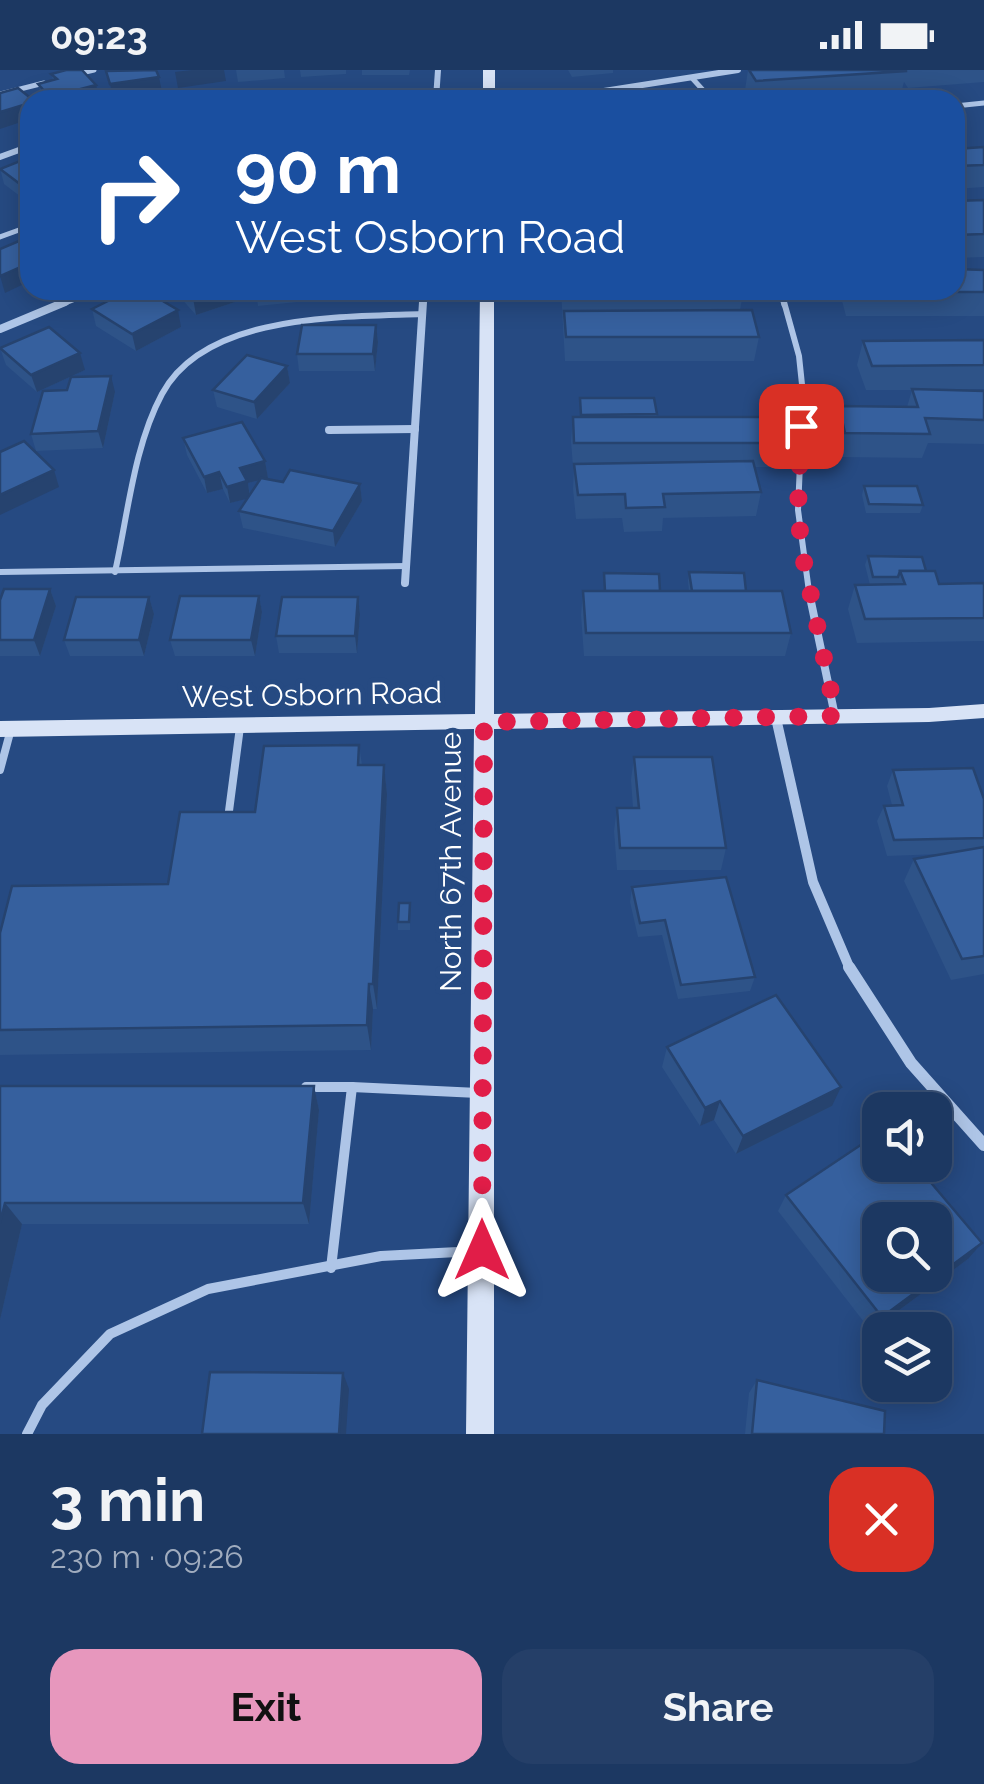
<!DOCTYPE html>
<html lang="en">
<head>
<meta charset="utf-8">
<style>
  :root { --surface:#1c3862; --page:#253f68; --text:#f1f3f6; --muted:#a0acbe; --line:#3a5277; --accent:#e797bd }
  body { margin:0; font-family:Raleway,sans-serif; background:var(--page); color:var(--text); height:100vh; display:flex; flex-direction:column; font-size:38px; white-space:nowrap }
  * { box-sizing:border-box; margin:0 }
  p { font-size:32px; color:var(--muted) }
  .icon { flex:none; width:55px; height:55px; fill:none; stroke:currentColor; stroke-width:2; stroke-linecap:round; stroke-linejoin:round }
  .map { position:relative; height:1364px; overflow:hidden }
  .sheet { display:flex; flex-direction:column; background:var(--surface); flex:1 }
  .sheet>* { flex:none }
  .banner { position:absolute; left:20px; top:20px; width:945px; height:210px; border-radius:30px; box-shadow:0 5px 25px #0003,0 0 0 2px var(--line); background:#1a4fa0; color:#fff; overflow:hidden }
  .fabs { position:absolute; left:862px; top:1022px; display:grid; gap:20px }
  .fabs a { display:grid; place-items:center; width:90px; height:90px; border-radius:20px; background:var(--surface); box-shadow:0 5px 25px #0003,0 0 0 2px var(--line); font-size:50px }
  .pin { position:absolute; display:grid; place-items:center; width:85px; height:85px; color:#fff; margin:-42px; border-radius:20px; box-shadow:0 5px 15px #0006 }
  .me { position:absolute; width:110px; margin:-55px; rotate:0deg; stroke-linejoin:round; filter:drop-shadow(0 0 8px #0008) }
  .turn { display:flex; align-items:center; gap:35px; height:210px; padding:0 50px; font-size:45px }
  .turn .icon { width:130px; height:130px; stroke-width:2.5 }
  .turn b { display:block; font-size:70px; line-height:85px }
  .round { display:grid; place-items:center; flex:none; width:105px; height:105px; border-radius:30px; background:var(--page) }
  .head { display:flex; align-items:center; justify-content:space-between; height:170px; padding:0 50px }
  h1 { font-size:60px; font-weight:700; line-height:75px }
  .button { display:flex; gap:20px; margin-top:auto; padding:20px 50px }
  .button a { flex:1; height:115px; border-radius:30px; background:var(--accent); color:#111; font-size:40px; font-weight:700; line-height:115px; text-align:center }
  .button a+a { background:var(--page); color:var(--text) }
  .status { display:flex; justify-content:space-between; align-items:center; height:70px; padding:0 50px; background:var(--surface); direction:ltr }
  .status svg { height:28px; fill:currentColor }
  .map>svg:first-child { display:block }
</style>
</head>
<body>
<div class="status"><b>09:23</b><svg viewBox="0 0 49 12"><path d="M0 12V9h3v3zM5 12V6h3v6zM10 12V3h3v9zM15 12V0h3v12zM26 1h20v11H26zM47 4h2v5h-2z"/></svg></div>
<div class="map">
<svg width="984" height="1364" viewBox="0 0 984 1364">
  <rect width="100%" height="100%" fill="#264a82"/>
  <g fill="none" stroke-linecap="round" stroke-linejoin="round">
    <g stroke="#aec5e7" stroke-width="5">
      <polyline points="77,4 94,0"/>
      <polyline points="692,8 712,30"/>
      <polyline points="0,24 44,13"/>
      <polyline points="955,36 984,33"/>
      <polyline points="0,167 30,156"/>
      <polyline points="780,220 784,235"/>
    </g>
    <g stroke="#aec5e7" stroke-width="6">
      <polyline points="784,232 799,286 803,324 798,440 810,529"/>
      <polyline points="0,502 407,496"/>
      <path d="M115,502C128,444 134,376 162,324C205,243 343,247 422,244"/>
    </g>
    <g stroke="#aec5e7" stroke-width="8">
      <polyline points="810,527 835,646"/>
      <polyline points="0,700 11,659"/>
      <polyline points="229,741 240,657"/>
    </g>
    <g stroke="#aec5e7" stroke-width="10">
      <polyline points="306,1017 352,1017"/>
      <polyline points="331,1198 352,1017 478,1023"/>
      <polyline points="27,1364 42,1335 110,1264 208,1219 381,1186 477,1181"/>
    </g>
    <g stroke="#aec5e7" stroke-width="6">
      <polyline points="591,23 738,0"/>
      <polyline points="436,29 438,0"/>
      <polyline points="251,30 310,25 564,24"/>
      <polyline points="0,87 30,76"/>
      <polyline points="59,235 96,220"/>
      <polyline points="423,235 424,220"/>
    </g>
    <g stroke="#aec5e7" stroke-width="8">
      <polyline points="0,259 65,232"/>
      <polyline points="329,360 415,359"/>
      <polyline points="405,513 423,232"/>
    </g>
    <polyline stroke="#aec5e7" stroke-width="10" points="776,648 813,812 850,899"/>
    <polyline stroke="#aec5e7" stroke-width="12" points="849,897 911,993 984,1075"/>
    <g fill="#d8e3f6" fill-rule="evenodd">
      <rect x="483" y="0" width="12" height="30"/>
      <polygon points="480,220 494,220 494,644 929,638 984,634 984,648 929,652 494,659 494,1364 466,1364 474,659 0,667 0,651 475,644"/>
    </g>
  </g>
  <g fill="#2e5388" fill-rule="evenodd">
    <polygon points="236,0 284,0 285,8 238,12"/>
    <polygon points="300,0 346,0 346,4 301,7"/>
    <polygon points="362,0 410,0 409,5 362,5"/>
    <polygon points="568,0 613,0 613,3 572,7"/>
    <polygon points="748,0 984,0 984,12 908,18 904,12 901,23 799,30 751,30 745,20"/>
    <polygon points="51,4 100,30 43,30 38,14 53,10"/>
    <polygon points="984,77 984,117 955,119 955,79"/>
    <polygon points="30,87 29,133 4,114 0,98"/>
    <polygon points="984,130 984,187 955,188 955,131"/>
    <polygon points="984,200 984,246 846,246 840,223 840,220 955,220"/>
    <polygon points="178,220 245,220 247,228 196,245 179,226"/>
    <polygon points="256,220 295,220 297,232 258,236"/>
    <polygon points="561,220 742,220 743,224 740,240 759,267 754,291 565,291"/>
    <polygon points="92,239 181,257 136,281 96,256"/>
    <polygon points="376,255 378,272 375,301 299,301 297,284"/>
    <polygon points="984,270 984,319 935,320 984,321 984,374 928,373 922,388 839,387 833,360 839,336 907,337 912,320 866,320 857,295 863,271"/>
    <polygon points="0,278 85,300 37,322 6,295"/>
    <polygon points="287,296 290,313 257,349 217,337 213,320"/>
    <polygon points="67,320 115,322 103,378 36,381 31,364"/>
    <polygon points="580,328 657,344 656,347 781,373 775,397 754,397 761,422 756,446 663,448 662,461 624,462 622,448 576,449 573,419 574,397 573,397 571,371 573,347 580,347"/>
    <path d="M183,368L265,391L268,408H265L283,412L360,414L362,431L335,477L243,458L239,441L248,428L230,433L223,419L207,423L187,385ZM260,410L250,425L248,413Z"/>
    <polygon points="864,416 923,435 920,443 866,443 862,425"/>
    <polygon points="868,486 926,501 939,514 984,513 984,571 857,573 848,539 855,515 870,515 865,495"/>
    <polygon points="689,502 746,521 791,563 785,586 584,586 581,545 583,521 604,521 604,503 660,521 689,521 688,511"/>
    <polygon points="50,519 56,536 40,586 0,586 0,530"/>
    <polygon points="259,526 262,542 255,586 175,586 170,570"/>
    <polygon points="149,527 154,544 144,586 70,586 64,570"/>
    <polygon points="358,527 360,544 357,583 279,583 276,566"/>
    <polygon points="359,675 362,695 384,695 387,724 377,939 373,939 371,980 0,985 0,863 168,814 255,742"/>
    <polygon points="634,687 726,778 721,800 617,800 614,761 617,738 633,738 631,710"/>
    <polygon points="893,700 984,729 984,904 951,910 904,811 914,789 941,784 887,786 877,751 884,736 892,735 887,716"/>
    <polygon points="632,817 755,907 750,921 678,929 662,865 638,867 630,832"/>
    <polygon points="410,833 410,860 398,860 398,852"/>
    <polygon points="667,977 832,1036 736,1084 714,1050 700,1056 662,997"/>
    <polygon points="0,1016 314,1016 319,1040 309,1154 22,1154 0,1250"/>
    <polygon points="786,1125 968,1189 871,1261 778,1141"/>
    <polygon points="757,1310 884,1364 745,1364 749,1323"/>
  </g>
  <g fill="#26436f">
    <polygon points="192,0 224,0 226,11 178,18 175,2"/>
    <polygon points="159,7 162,22 113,29 110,14"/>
    <polygon points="96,15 100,30 51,30 50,27"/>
    <polygon points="30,33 30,49 0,59 0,42"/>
    <polygon points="30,115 30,133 29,133 24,117"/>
    <polygon points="30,193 30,211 5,223 0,206"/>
    <polygon points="219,220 245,220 247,228 196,245 193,228"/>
    <polygon points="178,240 181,257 136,281 132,264"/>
    <polygon points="376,255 378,272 375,301 373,284"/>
    <polygon points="80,283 85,300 37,322 31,305"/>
    <polygon points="287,296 290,313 257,349 254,332"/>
    <polygon points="111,306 115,322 103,378 98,361"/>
    <polygon points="265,391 268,408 248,413 250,428 230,433 227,417 240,398"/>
    <polygon points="54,400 59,417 0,445 0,425"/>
    <polygon points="219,402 223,419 207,423 204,407"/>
    <polygon points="360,414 362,431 335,477 333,461"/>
    <polygon points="50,519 56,536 40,586 34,570"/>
    <polygon points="259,526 262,542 255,586 251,570"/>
    <polygon points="149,527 154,544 144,586 139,570"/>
    <polygon points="358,527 360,544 357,583 355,566"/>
    <polygon points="384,695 387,724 377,939 373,914"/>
    <polygon points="369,914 373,939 371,980 367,955"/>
    <polygon points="314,1016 319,1040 309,1154 303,1133"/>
    <polygon points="841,1017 832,1036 736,1084 743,1066"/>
    <polygon points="720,1031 714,1050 700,1056 705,1038"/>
    <polygon points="5,1133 22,1154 0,1250 0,1153"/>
    <polygon points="982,1173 968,1189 871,1261 882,1247"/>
    <polygon points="343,1303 349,1319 346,1364 339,1364"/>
  </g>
  <g fill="#36609e" stroke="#26436f" stroke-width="2.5" fill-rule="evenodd">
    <polygon points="66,0 82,0 96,15 50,27 38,14 57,9 51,4"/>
    <polygon points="156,0 159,7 110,14 106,1"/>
    <polygon points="749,0 906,0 906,1 756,11"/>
    <polygon points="18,18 33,30 30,30 30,33 0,42 0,23"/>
    <polygon points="553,22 699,22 701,30 554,30"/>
    <polygon points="984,77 984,95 955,96 955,79"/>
    <polygon points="30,87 30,115 24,117 0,99"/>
    <polygon points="984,130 984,164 955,165 955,131"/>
    <polygon points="26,168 30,171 30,193 0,206 0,179"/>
    <polygon points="955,199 984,200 984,222 852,222 851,220 955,220"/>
    <polygon points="130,220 144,220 178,240 132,264 92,239"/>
    <polygon points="185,220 219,220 193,228"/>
    <polygon points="563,220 742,220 743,224 563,225"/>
    <polygon points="752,240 759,267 566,267 564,241"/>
    <polygon points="302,255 376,255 373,284 297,284"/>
    <polygon points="49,257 80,283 31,305 0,278"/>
    <polygon points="984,270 984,295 872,296 863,271"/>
    <polygon points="247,285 287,296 254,332 213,320"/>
    <polygon points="111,306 98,361 31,364 43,321 67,320 71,307"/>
    <polygon points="912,319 984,321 984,350 925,348 930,364 845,363 839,336 918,337"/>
    <polygon points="580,328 654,328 657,344 581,345"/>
    <polygon points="573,347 775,347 781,373 574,373"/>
    <polygon points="242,352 265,391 240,398 247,411 227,417 219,402 204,407 183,368"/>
    <polygon points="24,371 54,400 0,425 0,382"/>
    <polygon points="753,391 761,422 663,424 665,437 626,438 625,424 578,425 574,394"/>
    <polygon points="290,400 360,414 333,461 239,441 261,408 283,412"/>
    <polygon points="864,416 917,416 923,435 869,434"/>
    <polygon points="868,486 922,487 926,501 900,501 898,507 873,507"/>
    <polygon points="900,501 935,501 939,514 984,513 984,548 865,549 855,515 905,514"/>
    <polygon points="689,502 744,503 746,521 692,521"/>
    <polygon points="604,503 659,504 660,521 605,521"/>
    <polygon points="4,519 50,519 34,570 0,570 0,530"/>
    <polygon points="583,521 782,521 791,563 586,563"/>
    <polygon points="180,526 259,526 251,570 170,570"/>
    <polygon points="76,527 149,527 139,570 64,570"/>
    <polygon points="282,527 358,527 355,566 276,566"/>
    <polygon points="359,675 358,695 384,695 373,914 369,914 367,955 0,960 0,863 12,816 168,814 180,742 255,742 264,676"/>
    <polygon points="634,687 712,687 726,778 620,778 617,738 639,738"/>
    <polygon points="973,698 984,729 984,768 894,770 884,736 903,735 893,700"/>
    <polygon points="984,777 984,886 962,889 914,789"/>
    <polygon points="726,807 755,907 681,915 665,850 640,853 632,817"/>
    <polygon points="399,833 410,833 409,852 398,852"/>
    <polygon points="776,925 841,1017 743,1066 720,1031 705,1038 667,977"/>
    <polygon points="0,1016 314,1016 303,1133 5,1133 0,1153"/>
    <path d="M880,1062V1095H916L982,1173L882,1247L786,1125ZM880,1150H935V1205H880Z"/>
    <polygon points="210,1302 343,1303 339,1364 202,1364"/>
    <polygon points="757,1310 885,1341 884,1364 752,1364"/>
  </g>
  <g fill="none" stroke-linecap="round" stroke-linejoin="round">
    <polyline stroke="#e11d48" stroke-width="18" stroke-dasharray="0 32.4" points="482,1180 484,652 836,646 802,482 798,440 801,356"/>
  </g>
  <g text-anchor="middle" stroke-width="10" stroke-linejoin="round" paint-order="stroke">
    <g font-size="30" fill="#fff" stroke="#264a82">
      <text transform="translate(312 625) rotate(-1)" y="10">West Osborn Road</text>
      <text transform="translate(451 792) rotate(-90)" y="10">North 67th Avenue</text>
    </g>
  </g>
</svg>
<div class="fabs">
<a><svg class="icon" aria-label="sound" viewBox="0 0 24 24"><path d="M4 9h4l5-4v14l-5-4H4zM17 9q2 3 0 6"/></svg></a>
<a><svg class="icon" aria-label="search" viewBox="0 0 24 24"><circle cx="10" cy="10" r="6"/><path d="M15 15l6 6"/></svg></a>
<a><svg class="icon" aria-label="layers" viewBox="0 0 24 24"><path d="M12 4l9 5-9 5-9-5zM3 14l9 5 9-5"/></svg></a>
</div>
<div class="pin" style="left:801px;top:356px;background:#d93025"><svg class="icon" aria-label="arrive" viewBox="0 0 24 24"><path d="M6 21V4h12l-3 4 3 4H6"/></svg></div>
<svg class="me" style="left:482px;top:1180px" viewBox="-20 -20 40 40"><path d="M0-17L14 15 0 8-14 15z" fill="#e11d48" stroke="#fff" stroke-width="4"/></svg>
<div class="banner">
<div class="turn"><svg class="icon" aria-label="right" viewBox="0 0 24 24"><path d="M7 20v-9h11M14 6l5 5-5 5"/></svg><div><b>90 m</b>West Osborn Road</div></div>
</div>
</div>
<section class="sheet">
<div class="head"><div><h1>3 min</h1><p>230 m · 09:26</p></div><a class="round" style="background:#d93025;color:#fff"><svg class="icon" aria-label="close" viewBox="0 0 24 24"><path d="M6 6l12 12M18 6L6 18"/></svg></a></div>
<div class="button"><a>Exit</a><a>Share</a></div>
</section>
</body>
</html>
